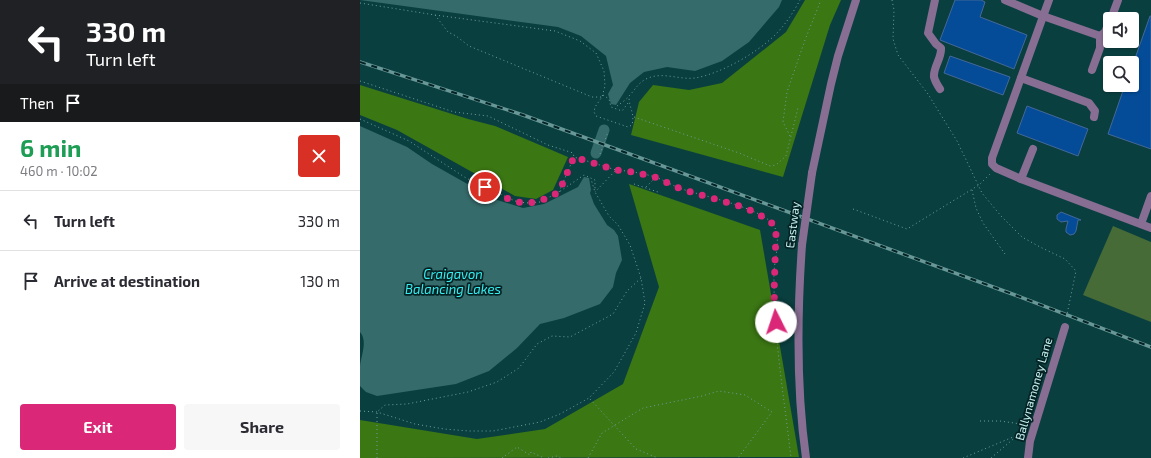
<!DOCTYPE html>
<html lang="en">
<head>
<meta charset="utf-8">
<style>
  :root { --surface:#fff; --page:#f7f7f7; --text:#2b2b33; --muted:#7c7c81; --line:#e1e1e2; --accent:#db2777 }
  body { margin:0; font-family:"Exo 2",sans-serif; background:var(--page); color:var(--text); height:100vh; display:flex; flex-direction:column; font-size:15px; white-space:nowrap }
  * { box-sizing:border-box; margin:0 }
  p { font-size:13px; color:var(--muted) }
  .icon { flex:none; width:22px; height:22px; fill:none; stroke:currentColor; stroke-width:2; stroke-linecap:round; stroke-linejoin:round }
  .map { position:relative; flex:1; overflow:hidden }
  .panel { display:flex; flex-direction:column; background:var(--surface); width:360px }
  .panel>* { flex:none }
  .banner { background:#202124; color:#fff; overflow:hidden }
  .fabs { position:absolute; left:743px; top:12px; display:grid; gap:8px }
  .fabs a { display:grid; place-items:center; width:36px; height:36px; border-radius:4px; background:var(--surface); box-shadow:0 1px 3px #0004; font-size:20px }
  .pin { position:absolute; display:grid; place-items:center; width:34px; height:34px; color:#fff; margin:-17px; border:2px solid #fff; border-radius:50%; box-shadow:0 1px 4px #0007 }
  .me { position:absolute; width:44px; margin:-22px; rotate:356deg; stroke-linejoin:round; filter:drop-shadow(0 0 3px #0008) }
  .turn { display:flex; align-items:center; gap:14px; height:84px; padding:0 20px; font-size:18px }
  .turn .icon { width:52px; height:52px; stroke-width:2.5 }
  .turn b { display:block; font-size:28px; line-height:34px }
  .then { display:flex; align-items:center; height:38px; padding:0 20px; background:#0003; gap:8px; font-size:15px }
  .round { display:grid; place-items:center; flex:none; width:42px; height:42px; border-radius:4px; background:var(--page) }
  .summary { display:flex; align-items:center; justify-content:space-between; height:68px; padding:0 20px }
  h1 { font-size:24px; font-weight:700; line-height:30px; color:#1e9e55 }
  .primary-button { display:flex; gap:8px; margin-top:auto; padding:8px 20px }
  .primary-button a { flex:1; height:46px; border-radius:4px; background:var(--accent); color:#fff; font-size:16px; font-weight:700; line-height:46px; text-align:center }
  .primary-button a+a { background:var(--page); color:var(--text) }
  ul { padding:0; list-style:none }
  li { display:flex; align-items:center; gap:12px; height:60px; padding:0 20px; border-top:1px solid var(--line) }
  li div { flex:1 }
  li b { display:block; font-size:15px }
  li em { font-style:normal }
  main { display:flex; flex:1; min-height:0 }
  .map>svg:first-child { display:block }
</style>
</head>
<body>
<main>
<section class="panel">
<div class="banner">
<div class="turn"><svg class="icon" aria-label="left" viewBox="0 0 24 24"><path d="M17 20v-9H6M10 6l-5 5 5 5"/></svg><div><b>330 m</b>Turn left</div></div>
<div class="then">Then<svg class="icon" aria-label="arrive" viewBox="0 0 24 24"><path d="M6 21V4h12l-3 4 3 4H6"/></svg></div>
</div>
<div class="summary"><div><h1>6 min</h1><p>460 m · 10:02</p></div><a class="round" style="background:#d93025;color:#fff"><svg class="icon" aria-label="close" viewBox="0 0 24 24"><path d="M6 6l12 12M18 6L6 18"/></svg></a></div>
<ul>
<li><svg class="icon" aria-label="left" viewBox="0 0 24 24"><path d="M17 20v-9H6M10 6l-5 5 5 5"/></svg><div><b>Turn left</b></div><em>330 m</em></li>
<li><svg class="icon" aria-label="arrive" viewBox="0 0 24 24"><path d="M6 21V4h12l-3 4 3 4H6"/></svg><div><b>Arrive at destination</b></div><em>130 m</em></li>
</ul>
<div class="primary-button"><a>Exit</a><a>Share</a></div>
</section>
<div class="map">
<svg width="791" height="458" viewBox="0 0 791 458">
  <rect width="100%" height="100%" fill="#0a3f40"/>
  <polygon fill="#476b36" points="753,226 791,242 791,322 723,295"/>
  <g fill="#3b7713">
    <polygon points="445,0 481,0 470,25 423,177 271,135 279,102 293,85 329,90 362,83 426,32"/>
    <polygon points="0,85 108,119 135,126 208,157 193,190 176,199 155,196 37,130 0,115"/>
    <polygon points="269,184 400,230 439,457 0,458 0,420 117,439 185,429 263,384 299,287"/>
  </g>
  <g fill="#366b6b">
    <polygon points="0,0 422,0 419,7 389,42 362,61 335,71 307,67 284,72 270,83 256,105 251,104 248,94 253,85 246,56 221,36 198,27"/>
    <path d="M0,126L47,147L72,164L134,199L163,208L184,204L218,187L224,177L229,178L231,190L230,193L234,204L247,225L254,230L258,236L262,260L256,273L253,287L240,304L204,318L180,324L157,348L129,371L96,384L17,396L6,392L0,386C0,380 0,373 0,366C1,356 8,341 0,332Z"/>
  </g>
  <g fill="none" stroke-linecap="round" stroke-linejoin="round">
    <polyline stroke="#366b6b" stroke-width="11" points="236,153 244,130"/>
  </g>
  <g fill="#044b98" stroke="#446898">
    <polygon points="595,0 621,0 625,2 620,17 667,35 654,69 580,40"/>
    <polygon points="790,16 791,16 791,149 748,134 765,85 772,85 772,67"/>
    <polygon points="590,56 650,77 643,95 584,73"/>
    <polygon points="667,106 728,129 718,156 657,133"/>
    <polygon points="701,212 721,220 718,220 716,231 714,234 710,235 706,232 706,229 708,221 701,222 697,219 697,215"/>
  </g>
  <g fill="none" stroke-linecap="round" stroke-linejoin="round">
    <g stroke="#6e9e9e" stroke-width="1" stroke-dasharray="1 3" stroke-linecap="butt">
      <polyline points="532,0 534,10 533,39 538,55 568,94 597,141 622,193 641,216 662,237 680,247 705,259 716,271 706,319"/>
      <path d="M0,3L75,15L195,31L220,41L236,53L244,71L245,86L242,97L235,107L234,112L236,116L268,127L272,125C275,112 269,109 269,97"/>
      <polyline points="75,15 88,32 96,36 109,46 232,97 242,97"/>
      <polyline points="0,81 94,112 128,116 188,145 213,153 214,157"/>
      <polyline points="243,95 249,99 251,107 262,111 268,103"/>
      <path d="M257,106C261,103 266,100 269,96C275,90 278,83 286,79C302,71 318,80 335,78C360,74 397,53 415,35C425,25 433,13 440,0"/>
      <polyline points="274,117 379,153 410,166 416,165 426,156 438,108"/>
      <polyline points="0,119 49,141 106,178 155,201 166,203 180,202 199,192 224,175 235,180 235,190"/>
      <polyline points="430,136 423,122 427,92 445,40 461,0"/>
      <polyline points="240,154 248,132"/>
      <path d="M256,170C269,171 282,173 295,177C304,180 313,186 322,189C342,196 404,208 414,226C421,238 415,258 414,271C413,334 424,396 431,458"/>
      <polyline points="274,184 298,192"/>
      <polyline points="286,187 295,178"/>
      <polyline points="612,190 616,208 623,223 645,254"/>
      <polyline points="199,192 214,157 256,170 235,192"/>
      <polyline points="493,209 547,229 619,185 631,173"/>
      <polyline points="230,399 276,449 298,458"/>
      <polyline points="0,411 17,412 55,424 84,429 109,431 133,431 180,422 200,414 229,398 254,372 276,333 285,303 281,278 270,245 258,225 249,216 235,192 231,179"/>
      <polyline points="620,421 640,421 668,425"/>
      <polyline points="17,458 17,412 25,405 47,404 108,392 137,382 159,368 177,344 192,336 210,337 253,314 267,291 281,278"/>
      <polyline points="142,458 157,447 170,455 171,452 184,458"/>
      <polyline points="188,458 197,456 201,458"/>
      <polyline points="228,458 242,433 283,408 342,396 359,391 385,395 412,412 378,458"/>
      <polyline points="603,458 665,432"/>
      <polyline points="631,458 658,435"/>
    </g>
    <g stroke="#886e93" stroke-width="8">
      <path d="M575,0L568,33L576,44L581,48C582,58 573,67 574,77C575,81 578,86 580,89"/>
      <polyline points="645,0 683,16 740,36 745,32 750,21"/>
      <polyline points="689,0 632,158 632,164 636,168 661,179 791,228"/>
      <polyline points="751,19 758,0"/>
      <polyline points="732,70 740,48 740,36"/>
      <polyline points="661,78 729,103 735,111 734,117"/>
      <polyline points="452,173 471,84 478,56 496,0"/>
      <polyline points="661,179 673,149"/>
      <polyline points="781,224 791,196"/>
      <path d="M442,245C437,316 436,387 446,458"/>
      <polyline points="668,458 670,441 705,327"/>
    </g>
    <g stroke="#679797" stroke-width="3.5">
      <polyline id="rail" points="0,62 163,115 655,295 791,347"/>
    </g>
    <use href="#rail" stroke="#052324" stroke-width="2" stroke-dasharray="6" stroke-linecap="butt"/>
    <polyline stroke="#886e93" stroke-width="8" points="442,245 452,173"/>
  </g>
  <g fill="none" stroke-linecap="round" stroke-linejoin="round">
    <path stroke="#db2777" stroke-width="7" stroke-dasharray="0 12.6" d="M125,187C156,204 166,210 199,192L214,157L256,170L274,172L295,177L321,189L386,208L396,213L410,221L414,226L416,233L414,293L416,322"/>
  </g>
  <g text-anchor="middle" stroke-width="3.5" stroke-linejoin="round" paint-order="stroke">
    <g font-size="12" fill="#c4efef" stroke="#052324">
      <text transform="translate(433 225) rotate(-83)" y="4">Eastway</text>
      <text transform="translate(674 389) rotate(-74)" y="4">Ballynamoney Lane</text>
    </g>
    <g font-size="13" font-style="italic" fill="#37edef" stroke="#052324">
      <text x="93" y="279">Craigavon<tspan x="93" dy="15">Balancing Lakes</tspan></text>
    </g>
  </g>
</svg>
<div class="fabs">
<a><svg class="icon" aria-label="sound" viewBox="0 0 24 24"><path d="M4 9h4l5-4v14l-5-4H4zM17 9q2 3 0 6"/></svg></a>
<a><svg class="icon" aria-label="search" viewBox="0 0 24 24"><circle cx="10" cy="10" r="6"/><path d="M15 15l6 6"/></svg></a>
</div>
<div class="pin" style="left:125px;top:187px;background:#d93025"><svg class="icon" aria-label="arrive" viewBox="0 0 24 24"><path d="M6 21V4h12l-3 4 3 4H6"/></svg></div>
<svg class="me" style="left:416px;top:322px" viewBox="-20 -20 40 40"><circle r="19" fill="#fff"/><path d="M0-13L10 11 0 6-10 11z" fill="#db2777"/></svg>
</div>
</main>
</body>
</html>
